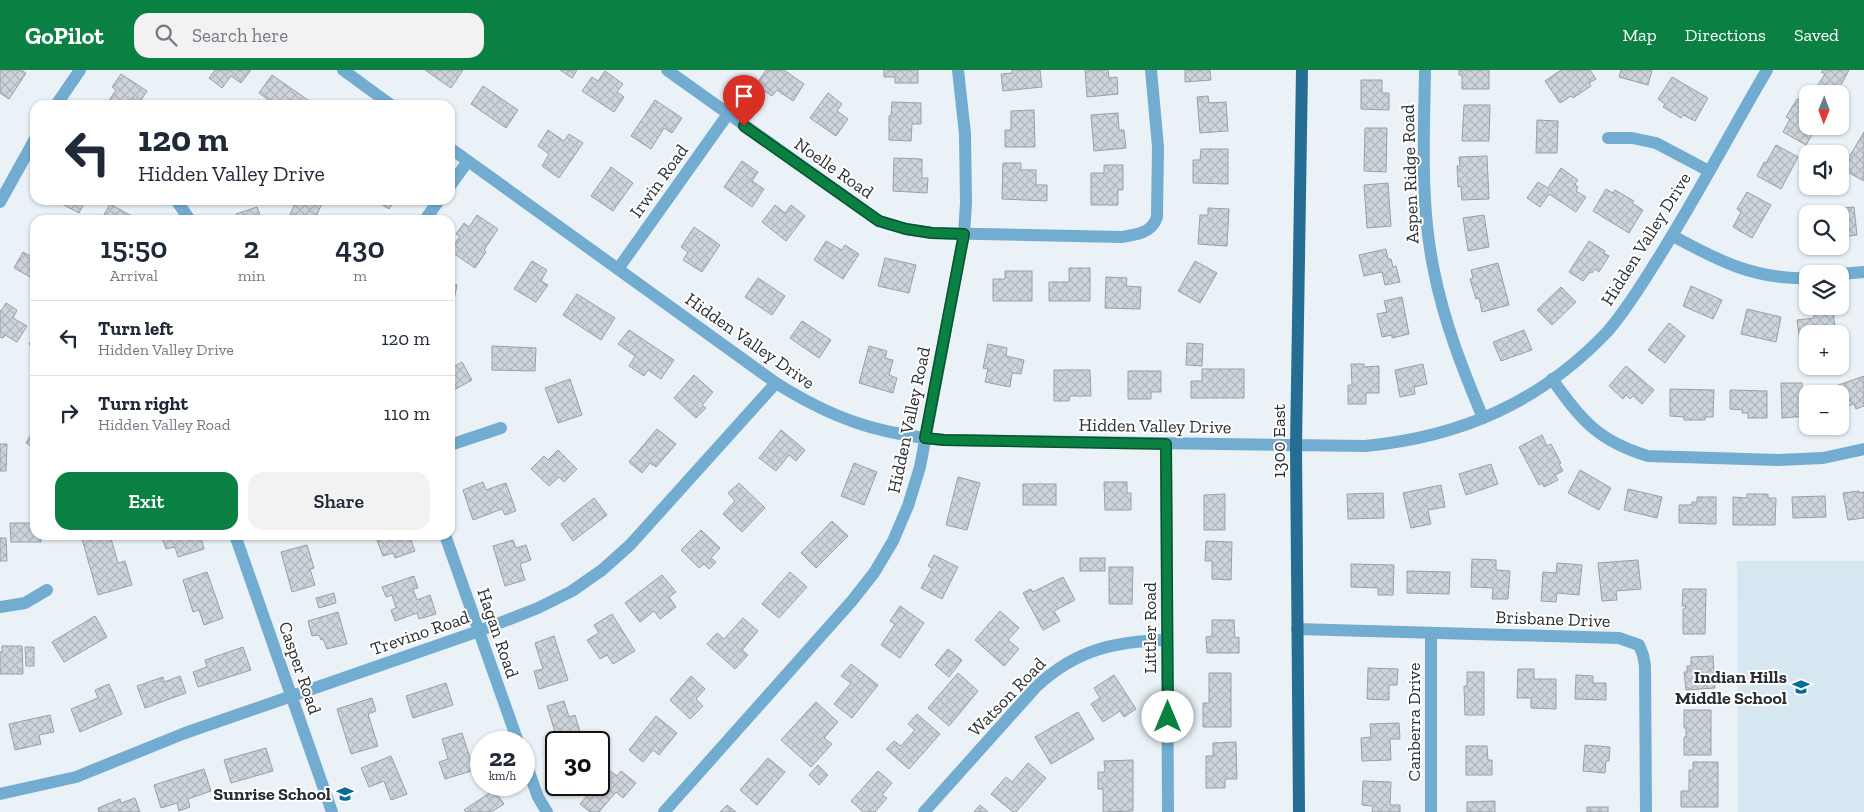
<!DOCTYPE html>
<html lang="en">
<head>
<meta charset="utf-8">
<style>
  :root { --surface:#fff; --page:#f2f2f3; --text:#1f2937; --muted:#747a83; --line:#e0e1e3; --accent:#0b8043 }
  body { margin:0; font-family:"Zilla Slab",serif; background:var(--page); color:var(--text); height:100vh; display:flex; flex-direction:column; font-size:19px; white-space:nowrap }
  * { box-sizing:border-box; margin:0 }
  p { font-size:16px; color:var(--muted) }
  .icon { flex:none; width:28px; height:28px; fill:none; stroke:currentColor; stroke-width:2; stroke-linecap:round; stroke-linejoin:round }
  .map { position:relative; flex:1; overflow:hidden }
  .drawer { position:absolute; left:30px; top:145px; width:425px; height:325px; display:flex; flex-direction:column; background:var(--surface); border-radius:15px; box-shadow:0 1px 4px #0004 }
  .drawer>* { flex:none }
  .guide { position:absolute; left:30px; top:30px; width:425px; height:105px; border-radius:15px; box-shadow:0 1px 4px #0004; background:#fff; color:var(--text); overflow:hidden }
  .needle { width:32px; rotate:181deg }
  .buttons { position:absolute; left:1799px; top:15px; display:grid; gap:10px }
  .buttons a { display:grid; place-items:center; width:50px; height:50px; border-radius:10px; background:var(--surface); box-shadow:0 1px 4px #0004; font-size:25px }
  .speed { position:absolute; left:470px; top:661px; display:flex; gap:10px; font-size:25px; font-weight:700; text-align:center }
  .speed>* { display:grid; place-content:center; width:65px; height:65px; border-radius:50%; background:var(--surface); box-shadow:0 1px 4px #0004; line-height:1 }
  .speed small { font-size:12px; font-weight:400 }
  .speed .limit { border:2px solid #111; border-radius:8px; background:#fff; color:#111 }
  .pin { position:absolute; display:grid; place-items:center; width:42px; height:42px; color:#fff; margin:-51px -21px; border-radius:50% 50% 50% 0; rotate:-45deg; box-shadow:0 0 5px #0007 }
  .pin .icon { rotate:45deg }
  .me { position:absolute; width:55px; margin:-28px; rotate:0deg; stroke-linejoin:round; filter:drop-shadow(0 0 4px #0008) }
  .turn { display:flex; align-items:center; gap:18px; height:105px; padding:0 25px; font-size:22px }
  .turn .icon { width:65px; height:65px; stroke-width:2.5 }
  .turn b { display:block; font-size:35px; line-height:42px }
  .eta { display:flex; justify-content:space-evenly; align-items:center; height:85px; text-align:center }
  .eta b { font-size:30px; font-weight:600; line-height:35px }
  .primary-button { display:flex; gap:10px; margin-top:auto; padding:10px 25px }
  .primary-button a { flex:1; height:58px; border-radius:15px; background:var(--accent); color:#fff; font-size:20px; font-weight:600; line-height:58px; text-align:center }
  .primary-button a+a { background:var(--page); color:var(--text) }
  ul { padding:0; list-style:none }
  li { display:flex; align-items:center; gap:15px; height:75px; padding:0 25px; border-top:1px solid var(--line) }
  li div { flex:1 }
  li b { display:block; font-size:19px }
  li em { font-style:normal }
  header { display:flex; align-items:center; gap:30px; box-sizing:border-box; height:70px; padding:0 25px; background:var(--accent); color:#fff }
  header strong { font-size:24px }
  nav { display:flex; gap:28px; margin-inline-start:auto; font-size:18px }
  .search { width:350px; height:45px; background:var(--page); display:flex; align-items:center; gap:12px; box-sizing:border-box; padding:0 18px; border-radius:15px; color:var(--muted); font-size:19px }
  .map>svg:first-child { display:block }
</style>
</head>
<body>
<header>
<strong>GoPilot</strong>
<div class="search"><svg class="icon" aria-label="search" viewBox="0 0 24 24"><circle cx="10" cy="10" r="6"/><path d="M15 15l6 6"/></svg>Search here</div>
<nav><a>Map</a><a>Directions</a><a>Saved</a></nav>
</header>
<div class="map">
<svg width="1864" height="742" viewBox="0 0 1864 742">
  <defs>
    <pattern id="building-cross-hatch" width="8" height="8" patternUnits="userSpaceOnUse" patternTransform="scale(1.25)"><rect width="8" height="8" fill="#cdd4da"/><path d="M0 0l8 8M0 8l8-8" fill="none" stroke="#b0b6bb"/></pattern>
  </defs>
  <rect width="100%" height="100%" fill="#eaf2f7"/>
  <polygon fill="#d7e7f1" points="1737,491 1864,491 1864,742 1738,742"/>
  <g fill="url(#building-cross-hatch)" stroke="#9aa1a6">
    <polygon points="0,0 21,0 26,3 9,29 0,23"/>
    <polygon points="215,0 251,0 241,13 231,6 222,18 209,8"/>
    <polygon points="425,0 463,0 451,18"/>
    <polygon points="560,0 577,0 572,8"/>
    <polygon points="766,0 784,0 804,14 793,31 777,20 772,26 756,15"/>
    <polygon points="884,0 918,0 918,13 895,13 895,7 884,7"/>
    <polygon points="1012,0 1040,0 1042,17 1003,21 1001,4 1012,3"/>
    <polygon points="1085,0 1108,0 1109,8 1117,7 1118,24 1087,27"/>
    <polygon points="1185,0 1210,0 1211,10 1185,12"/>
    <polygon points="1459,0 1489,0 1489,19 1462,19 1462,5 1459,5"/>
    <polygon points="1561,0 1590,0 1596,9 1589,13 1591,16 1573,28 1571,26 1560,33 1545,11"/>
    <polygon points="1621,0 1652,0 1648,15 1619,7"/>
    <polygon points="1823,0 1849,0 1836,24 1818,15 1825,4 1821,2"/>
    <polygon points="605,1 623,14 617,22 624,27 614,42 582,21 592,7 598,11"/>
    <polygon points="121,4 147,21 139,33 132,28 127,35 106,35 116,20 112,17"/>
    <polygon points="272,5 308,30 305,35 272,35 273,33 259,23"/>
    <polygon points="1672,7 1708,28 1695,51 1683,45 1681,48 1663,37 1665,34 1658,29"/>
    <polygon points="1361,10 1382,10 1382,23 1389,23 1389,40 1361,39"/>
    <polygon points="483,16 518,40 506,58 471,34"/>
    <polygon points="828,23 842,34 837,41 848,49 836,66 810,48"/>
    <polygon points="1804,23 1808,25 1808,56 1817,56 1806,75 1783,62 1790,49 1786,47 1797,29 1800,30"/>
    <polygon points="1208,26 1209,33 1226,32 1228,61 1200,63 1197,27"/>
    <polygon points="655,30 682,48 672,63 664,58 651,79 631,66"/>
    <polygon points="892,32 921,33 921,54 912,54 911,71 889,70 889,46 891,46"/>
    <polygon points="1464,35 1490,35 1489,71 1462,71"/>
    <polygon points="1034,40 1035,77 1005,77 1005,60 1011,60 1011,41"/>
    <polygon points="1118,43 1119,60 1124,60 1126,78 1094,81 1091,45"/>
    <polygon points="1537,50 1558,51 1557,83 1536,83"/>
    <polygon points="1365,58 1387,58 1386,102 1364,101"/>
    <polygon points="548,60 564,71 569,64 583,73 559,108 542,96 549,84 538,76"/>
    <polygon points="1864,62 1864,111 1842,99"/>
    <polygon points="1776,75 1798,87 1781,119 1757,106 1764,92 1766,93"/>
    <polygon points="1201,79 1228,79 1228,114 1193,113 1193,90 1200,90"/>
    <polygon points="1487,86 1489,129 1462,130 1461,116 1458,117 1457,96 1460,96 1459,87"/>
    <polygon points="894,88 922,89 922,108 928,108 927,123 893,121"/>
    <polygon points="742,91 758,102 752,111 764,119 752,137 724,117"/>
    <polygon points="1003,93 1021,93 1021,100 1036,100 1036,115 1047,115 1047,131 1002,129"/>
    <polygon points="1104,95 1123,95 1123,120 1118,120 1118,135 1091,135 1091,103 1104,103"/>
    <polygon points="611,97 633,113 613,141 591,126"/>
    <polygon points="1561,98 1578,110 1575,114 1578,117 1576,121 1586,127 1576,142 1549,124 1540,137 1527,128 1538,112 1548,118"/>
    <polygon points="1388,113 1391,156 1367,158 1364,115"/>
    <polygon points="1606,119 1613,123 1615,120 1634,131 1632,133 1643,140 1629,163 1593,141"/>
    <polygon points="1747,122 1771,135 1752,168 1733,157 1741,142 1737,139"/>
    <polygon points="59,130 86,130 79,143 58,132"/>
    <polygon points="297,130 324,130 314,150 302,150 290,144"/>
    <polygon points="374,130 395,130 389,139"/>
    <polygon points="110,134 139,150 101,150"/>
    <polygon points="775,135 785,143 791,135 805,146 786,171 762,152"/>
    <polygon points="257,137 262,150 238,150 236,144"/>
    <polygon points="1854,137 1857,165 1843,167 1843,169 1840,170 1840,144 1811,144 1811,141"/>
    <polygon points="1208,138 1229,139 1227,176 1198,174 1200,145 1208,145"/>
    <polygon points="477,145 498,159 484,180 486,182 475,198 450,181 460,166 456,164 464,153 469,157"/>
    <polygon points="1484,145 1489,177 1468,181 1463,148"/>
    <polygon points="694,157 720,175 702,202 683,190 688,182 681,177"/>
    <polygon points="826,171 842,180 845,175 859,184 843,209 814,190"/>
    <polygon points="1589,171 1605,181 1604,183 1609,186 1599,202 1595,199 1592,203 1590,202 1583,211 1569,202"/>
    <polygon points="1386,179 1388,189 1391,189 1393,197 1396,196 1400,212 1385,215 1382,202 1364,206 1359,185"/>
    <polygon points="23,182 35,189 35,203 32,208 14,198"/>
    <polygon points="885,188 916,195 909,223 878,216"/>
    <polygon points="532,191 547,200 541,211 548,215 536,232 514,219"/>
    <polygon points="1195,191 1217,203 1200,233 1178,221"/>
    <polygon points="1498,193 1509,235 1482,242 1479,228 1476,229 1470,209 1473,208 1471,200"/>
    <polygon points="1069,198 1090,198 1090,231 1049,231 1049,212 1069,212"/>
    <polygon points="1005,201 1032,201 1032,231 993,231 993,209 1005,209"/>
    <polygon points="1106,207 1127,208 1126,216 1141,217 1140,239 1105,238"/>
    <polygon points="758,208 785,226 772,245 745,227"/>
    <polygon points="450,214 457,215 450,249"/>
    <polygon points="1691,216 1722,230 1713,249 1683,236"/>
    <polygon points="1561,217 1576,232 1552,255 1537,240"/>
    <polygon points="577,224 615,248 601,270 563,245"/>
    <polygon points="1402,227 1409,264 1392,268 1392,265 1382,267 1377,244 1387,242 1384,231"/>
    <polygon points="6,233 17,240 13,248 27,256 17,272 5,265 3,268 0,267 0,240 1,241"/>
    <polygon points="1747,239 1781,247 1776,272 1741,264"/>
    <polygon points="1833,241 1836,264 1808,264 1808,272 1800,273 1797,250 1814,248 1814,243"/>
    <polygon points="802,251 831,270 819,288 790,268"/>
    <polygon points="1669,253 1685,266 1665,293 1648,280"/>
    <polygon points="629,260 674,290 661,309 648,300 644,306 629,296 635,286 618,274"/>
    <polygon points="1524,260 1532,280 1501,291 1493,272"/>
    <polygon points="35,270 35,286 29,273"/>
    <polygon points="1187,273 1203,274 1202,296 1186,295"/>
    <polygon points="988,274 1007,278 1006,286 1024,290 1021,304 1012,303 1010,317 985,312 988,299 983,298"/>
    <polygon points="492,276 536,278 535,301 492,300"/>
    <polygon points="869,276 887,281 885,288 893,290 889,305 897,308 893,323 859,313"/>
    <polygon points="462,292 472,310 450,322 450,299"/>
    <polygon points="1351,294 1364,294 1364,297 1379,296 1379,323 1366,323 1366,334 1348,334 1348,315 1352,315"/>
    <polygon points="1423,294 1427,314 1414,317 1415,324 1400,327 1395,300"/>
    <polygon points="1626,296 1654,320 1642,334 1633,326 1630,329 1626,325 1623,329 1609,316"/>
    <polygon points="1202,299 1244,299 1244,328 1191,328 1191,311 1202,311"/>
    <polygon points="1054,300 1090,300 1091,326 1070,326 1069,331 1054,331"/>
    <polygon points="1128,301 1161,301 1161,322 1151,322 1151,329 1128,329"/>
    <polygon points="694,305 713,322 702,335 706,338 696,348 674,328"/>
    <polygon points="1864,306 1864,336 1856,339 1854,334 1840,338 1840,324 1833,324 1830,318"/>
    <polygon points="570,309 582,345 558,353 545,318"/>
    <polygon points="1781,313 1802,313 1802,320 1817,320 1817,324 1808,324 1808,346 1782,348"/>
    <polygon points="1670,319 1714,320 1713,347 1705,347 1705,350 1684,350 1684,347 1670,346"/>
    <polygon points="1730,320 1767,321 1767,348 1748,348 1748,343 1742,343 1743,340 1730,339"/>
    <polygon points="35,358 35,378 26,373"/>
    <polygon points="657,359 676,374 656,397 650,393 642,403 629,392"/>
    <polygon points="781,360 805,380 796,391 789,385 776,401 759,388"/>
    <polygon points="1542,365 1547,376 1551,374 1561,393 1559,394 1563,401 1555,405 1558,410 1544,417 1542,413 1539,415 1519,377"/>
    <polygon points="0,374 7,374 6,401 0,401"/>
    <polygon points="558,380 577,399 564,412 559,407 549,416 531,399 544,386 548,390"/>
    <polygon points="854,393 877,402 864,435 841,426"/>
    <polygon points="1491,394 1498,414 1466,425 1459,404"/>
    <polygon points="1580,400 1611,418 1599,440 1568,423"/>
    <polygon points="958,407 980,413 967,460 946,455"/>
    <polygon points="483,412 486,420 506,413 516,441 505,445 502,439 473,450 463,420"/>
    <polygon points="1104,412 1127,412 1127,423 1131,423 1131,440 1105,440"/>
    <polygon points="739,413 765,438 742,462 723,444 735,431 728,423"/>
    <rect x="1023" y="414" width="33" height="21"/>
    <polygon points="1441,415 1445,437 1428,440 1431,454 1411,458 1403,423"/>
    <polygon points="1628,419 1662,427 1657,448 1624,440"/>
    <polygon points="1859,421 1859,423 1864,422 1864,448 1848,450 1843,423"/>
    <polygon points="1383,423 1384,448 1348,449 1347,424"/>
    <polygon points="1225,424 1225,460 1204,460 1204,425"/>
    <polygon points="1747,424 1768,424 1768,428 1776,428 1775,455 1733,455 1733,427 1747,428"/>
    <polygon points="1825,426 1826,447 1793,448 1792,427"/>
    <polygon points="1697,427 1716,427 1716,454 1679,453 1679,435 1692,435 1692,432 1697,432"/>
    <polygon points="594,428 607,445 573,471 561,454"/>
    <polygon points="832,451 848,466 816,498 801,483"/>
    <polygon points="10,453 35,453 35,465 41,465 41,472 11,472"/>
    <polygon points="701,460 720,478 711,488 716,492 709,499 704,494 699,498 681,480"/>
    <polygon points="98,465 110,465 118,493 125,491 132,515 98,525 82,469"/>
    <polygon points="170,465 200,465 204,479 178,487 175,477 166,479 162,468"/>
    <polygon points="375,465 409,465 415,481 395,488 393,483 383,486"/>
    <polygon points="0,468 6,468 7,491 0,491"/>
    <polygon points="513,470 516,478 526,475 531,490 520,494 525,510 505,516 493,476"/>
    <polygon points="1206,471 1232,472 1231,510 1212,509 1212,491 1205,491"/>
    <polygon points="307,475 314,498 310,499 315,515 292,522 281,482"/>
    <polygon points="934,485 958,497 942,529 921,518 932,498 928,496"/>
    <rect x="1080" y="488" width="25" height="13"/>
    <polygon points="1472,489 1496,490 1496,500 1510,501 1508,529 1492,529 1493,518 1471,517"/>
    <polygon points="1638,490 1641,519 1616,521 1617,530 1602,531 1598,493"/>
    <polygon points="1557,493 1582,495 1579,525 1557,523 1556,532 1541,531 1543,502 1556,503"/>
    <polygon points="1351,494 1394,495 1393,525 1378,525 1378,518 1351,517"/>
    <polygon points="1109,497 1133,497 1132,534 1109,534"/>
    <polygon points="1407,501 1450,502 1449,524 1407,523"/>
    <polygon points="207,502 223,548 204,555 199,540 193,542 183,510"/>
    <polygon points="790,502 807,517 779,548 762,534"/>
    <polygon points="662,505 676,522 669,527 676,537 660,549 654,541 640,552 625,533"/>
    <polygon points="414,506 418,518 413,519 417,530 430,525 436,544 419,549 417,543 395,551 391,540 396,538 392,525 386,527 382,517"/>
    <polygon points="1063,507 1075,530 1054,541 1060,551 1043,560 1023,523 1031,519 1033,522"/>
    <polygon points="1683,519 1706,519 1705,564 1683,564 1683,539 1685,539 1686,536 1682,536"/>
    <polygon points="334,523 336,533 319,538 316,528"/>
    <polygon points="900,536 924,553 900,588 881,575 895,554 890,551"/>
    <polygon points="1000,541 1019,558 1008,570 1019,579 1004,596 975,570"/>
    <polygon points="338,542 347,574 327,579 323,569 321,570 319,565 312,566 308,551"/>
    <polygon points="612,544 635,581 613,594 607,585 600,589 587,570 599,563 594,555"/>
    <polygon points="95,546 107,567 64,592 52,572"/>
    <polygon points="743,548 758,561 742,580 748,585 735,599 707,574 717,563 724,569"/>
    <polygon points="1212,550 1234,550 1235,568 1239,567 1239,583 1207,583 1206,567 1212,566"/>
    <polygon points="554,566 568,610 539,619 534,601 543,599 535,573"/>
    <polygon points="2,576 22,576 23,604 0,604 0,582 2,582"/>
    <polygon points="25,577 34,577 34,596 26,596"/>
    <polygon points="243,577 251,600 198,617 193,602 207,597 205,590"/>
    <polygon points="948,579 962,590 949,607 935,595"/>
    <polygon points="1713,586 1715,618 1686,620 1684,602 1687,602 1687,596 1691,596 1691,587"/>
    <polygon points="851,594 878,615 852,648 834,634 851,613 841,606"/>
    <polygon points="1368,598 1398,599 1397,615 1389,615 1389,630 1367,629"/>
    <polygon points="1518,599 1534,599 1534,609 1556,609 1556,639 1531,638 1531,628 1517,628"/>
    <polygon points="1467,602 1484,602 1484,645 1465,645 1464,616 1467,616"/>
    <polygon points="958,603 978,621 949,656 928,638"/>
    <polygon points="1209,603 1231,603 1231,657 1203,657 1203,633 1209,633"/>
    <polygon points="1114,605 1136,639 1124,647 1120,641 1103,652 1091,634 1100,628 1094,618"/>
    <polygon points="1576,605 1593,606 1593,613 1606,613 1606,630 1575,629"/>
    <polygon points="180,606 186,623 145,638 137,616 163,607 164,612"/>
    <polygon points="691,606 705,619 696,629 703,636 690,649 670,630"/>
    <polygon points="446,613 453,635 413,648 406,626"/>
    <polygon points="109,614 122,644 80,662 71,639 98,628 95,620"/>
    <polygon points="372,628 376,641 368,644 378,676 351,684 337,639"/>
    <polygon points="564,631 569,647 575,645 583,672 558,672 547,636"/>
    <polygon points="816,632 838,652 824,668 832,674 811,697 781,670"/>
    <polygon points="1684,640 1711,640 1711,685 1684,685 1684,667 1686,667 1686,658 1684,658"/>
    <polygon points="1078,642 1094,669 1051,694 1035,667"/>
    <polygon points="917,644 940,664 909,699 886,679 894,671 901,676 915,660 908,654"/>
    <polygon points="50,645 54,662 39,665 41,674 15,680 9,654"/>
    <polygon points="656,646 677,663 659,685 653,680 643,692 629,680"/>
    <polygon points="1399,653 1400,669 1390,669 1391,690 1362,691 1361,668 1371,667 1370,654"/>
    <polygon points="462,663 470,688 481,685 481,698 445,709 439,692 448,689 442,669"/>
    <polygon points="1236,672 1237,709 1225,709 1225,718 1206,718 1206,686 1213,686 1213,673"/>
    <polygon points="1585,675 1610,677 1609,691 1606,691 1605,703 1583,701"/>
    <polygon points="1466,676 1487,676 1488,690 1492,690 1492,705 1466,705"/>
    <polygon points="266,678 273,701 231,713 224,690"/>
    <polygon points="391,686 407,724 391,730 384,711 369,717 361,698"/>
    <polygon points="768,688 785,702 757,735 740,720"/>
    <polygon points="1133,690 1133,741 1103,742 1103,719 1098,719 1098,702 1105,702 1104,691"/>
    <polygon points="1693,692 1718,692 1718,737 1681,737 1681,721 1689,721 1689,700 1693,700"/>
    <polygon points="1028,693 1046,708 1016,742 1013,742 991,724 1006,707 1012,712"/>
    <polygon points="818,695 828,705 819,715 809,705"/>
    <polygon points="204,699 211,721 188,729 190,737 179,741 177,733 161,738 154,715"/>
    <polygon points="609,700 617,706 621,701 636,713 623,728 616,722 599,742 590,742 580,734 596,715 599,715 599,712"/>
    <polygon points="878,701 892,713 882,725 887,728 875,742 863,742 851,731"/>
    <polygon points="1363,711 1391,712 1390,735 1400,735 1400,742 1372,742 1373,736 1362,735"/>
    <polygon points="494,720 504,734 491,742 466,742 464,740"/>
    <polygon points="135,728 140,742 99,742 98,738 120,729 121,733"/>
    <polygon points="1495,731 1495,742 1467,742 1467,732"/>
    <polygon points="727,735 736,742 720,742"/>
    <polygon points="980,735 988,742 974,742"/>
    <rect x="1587" y="737" width="21" height="5"/>
  </g>
  <g fill="none" stroke-linecap="round" stroke-linejoin="round">
    <g stroke="#72add1" stroke-width="12">
      <polyline points="343,0 391,35"/>
      <path d="M667,0L879,151L906,159L932,163L1122,167C1136,165 1152,163 1157,147L1158,77L1151,0"/>
      <path d="M1425,0C1424,67 1420,135 1434,201C1444,252 1463,300 1483,348"/>
      <polyline points="56,35 80,0"/>
      <polyline points="1608,68 1632,68 1656,73 1709,101"/>
      <path d="M450,78L776,313C833,349 878,364 944,370L1365,376C1461,367 1541,332 1608,261C1627,239 1642,214 1657,190C1696,128 1730,63 1767,0"/>
      <polyline points="450,116 468,91"/>
      <polyline points="176,130 190,150"/>
      <polyline points="0,132 35,69"/>
      <polyline points="425,150 439,130"/>
      <path d="M1673,166C1717,190 1755,210 1808,208"/>
      <polyline points="618,199 728,44"/>
      <polyline points="1840,204 1864,202"/>
      <path d="M1552,309C1581,350 1598,371 1648,386L1778,390L1823,388L1864,379"/>
      <polyline points="1166,374 1168,742"/>
      <polyline points="450,375 501,358"/>
      <polyline points="235,465 332,742"/>
      <polyline points="445,465 518,672"/>
      <polyline points="0,537 25,533 47,520"/>
      <polyline points="1297,559 1619,568 1639,575 1643,585 1645,596 1646,742"/>
      <polyline points="524,688 538,727 547,742"/>
      <polyline points="0,724 76,707 185,663 479,561 538,538 572,521 602,500 630,475 776,313"/>
      <polyline points="664,742 851,532 874,503 893,471 908,436 920,397 964,164 966,133 965,64 958,0"/>
      <path d="M924,742L1036,617C1075,580 1115,571 1167,570"/>
      <polyline points="1431,742 1431,563"/>
    </g>
    <polyline stroke="#266d94" stroke-width="12" points="1299,742 1296,376 1302,0"/>
  </g>
  <g fill="none" stroke-linecap="round" stroke-linejoin="round">
    <g stroke="#07532c" stroke-width="12">
      <polyline id="route" points="744,56 879,151 906,159 932,163 964,164 925,368 944,370 1166,374 1168,647"/>
    </g>
    <use href="#route" stroke="#0b8043" stroke-width="9"/>
  </g>
  <defs>
    <g id="school-bare" transform="scale(1.35)"><path d="M0-5L7-2L0 1L-7-2ZM-4 1L0 2.5L4 1V4Q0 6-4 4Z" fill="#036c99" stroke="#fff" stroke-width="2.5" paint-order="stroke"/></g>
  </defs>
  <g fill-rule="evenodd">
    <use href="#school-bare" x="1801" y="617"/>
    <use href="#school-bare" x="345" y="724"/>
  </g>
  <g text-anchor="middle" stroke-width="4" stroke-linejoin="round" paint-order="stroke">
    <g font-size="18" fill="#2a2e30" stroke="#fff">
      <text transform="translate(834 98) rotate(35)" y="6">Noelle Road</text>
      <text transform="translate(1410 104) rotate(-92)" y="6">Aspen Ridge Road</text>
      <text transform="translate(659 111) rotate(-54)" y="6">Irwin Road</text>
      <text transform="translate(1646 169) rotate(-58)" y="6">Hidden Valley Drive</text>
      <text transform="translate(750 271) rotate(35)" y="6">Hidden Valley Drive</text>
      <text transform="translate(909 350) rotate(-78)" y="6">Hidden Valley Road</text>
      <text transform="translate(1155 356) rotate(1)" y="6">Hidden Valley Drive</text>
      <text transform="translate(1279 371) rotate(-90)" y="6">1300 East</text>
      <text transform="translate(1553 549) rotate(2)" y="6">Brisbane Drive</text>
      <text transform="translate(1150 558) rotate(-90)" y="6">Littler Road</text>
      <text transform="translate(420 563) rotate(-19)" y="6">Trevino Road</text>
      <text transform="translate(498 563) rotate(71)" y="6">Hagan Road</text>
      <text transform="translate(300 598) rotate(71)" y="6">Casper Road</text>
      <text transform="translate(1007 627) rotate(-46)" y="6">Watson Road</text>
      <text transform="translate(1414 652) rotate(-90)" y="6">Canberra Drive</text>
    </g>
    <g font-size="18" font-weight="bold" fill="#2a2e30" stroke="#fff" text-anchor="end">
      <text x="1787" y="613">Indian Hills<tspan x="1787" dy="21">Middle School</tspan></text>
      <text x="331" y="730">Sunrise School</text>
    </g>
  </g>
</svg>
<div class="buttons">
<a><svg class="needle" viewBox="-14 -14 28 28"><path d="M0-13l5 13h-10z" fill="#e53935"/><path d="M0 13l5-13h-10z" fill="#747a83"/></svg></a>
<a><svg class="icon" aria-label="sound" viewBox="0 0 24 24"><path d="M4 9h4l5-4v14l-5-4H4zM17 9q2 3 0 6"/></svg></a>
<a><svg class="icon" aria-label="search" viewBox="0 0 24 24"><circle cx="10" cy="10" r="6"/><path d="M15 15l6 6"/></svg></a>
<a><svg class="icon" aria-label="layers" viewBox="0 0 24 24"><path d="M12 4l9 5-9 5-9-5zM3 14l9 5 9-5"/></svg></a>
<a>+</a>
<a>−</a>
</div>
<div class="speed"><div>22<small>km/h</small></div><div class="limit">30</div></div>
<div class="pin" style="left:744px;top:56px;background:#d93025"><svg class="icon" aria-label="arrive" viewBox="0 0 24 24"><path d="M6 21V4h12l-3 4 3 4H6"/></svg></div>
<svg class="me" style="left:1168px;top:647px" viewBox="-20 -20 40 40"><circle r="19" fill="#fff"/><path d="M0-13L10 11 0 6-10 11z" fill="#0b8043"/></svg>
<div class="guide">
<div class="turn"><svg class="icon" aria-label="left" viewBox="0 0 24 24"><path d="M17 20v-9H6M10 6l-5 5 5 5"/></svg><div><b>120 m</b>Hidden Valley Drive</div></div>
</div>
<section class="drawer">
<div class="eta">
<div><b>15:50</b><p>Arrival</p></div>
<div><b>2</b><p>min</p></div>
<div><b>430</b><p>m</p></div>
</div>
<ul>
<li><svg class="icon" aria-label="left" viewBox="0 0 24 24"><path d="M17 20v-9H6M10 6l-5 5 5 5"/></svg><div><b>Turn left</b><p>Hidden Valley Drive</p></div><em>120 m</em></li>
<li><svg class="icon" aria-label="right" viewBox="0 0 24 24"><path d="M7 20v-9h11M14 6l5 5-5 5"/></svg><div><b>Turn right</b><p>Hidden Valley Road</p></div><em>110 m</em></li>
</ul>
<div class="primary-button"><a>Exit</a><a>Share</a></div>
</section>
</div>
</body>
</html>
